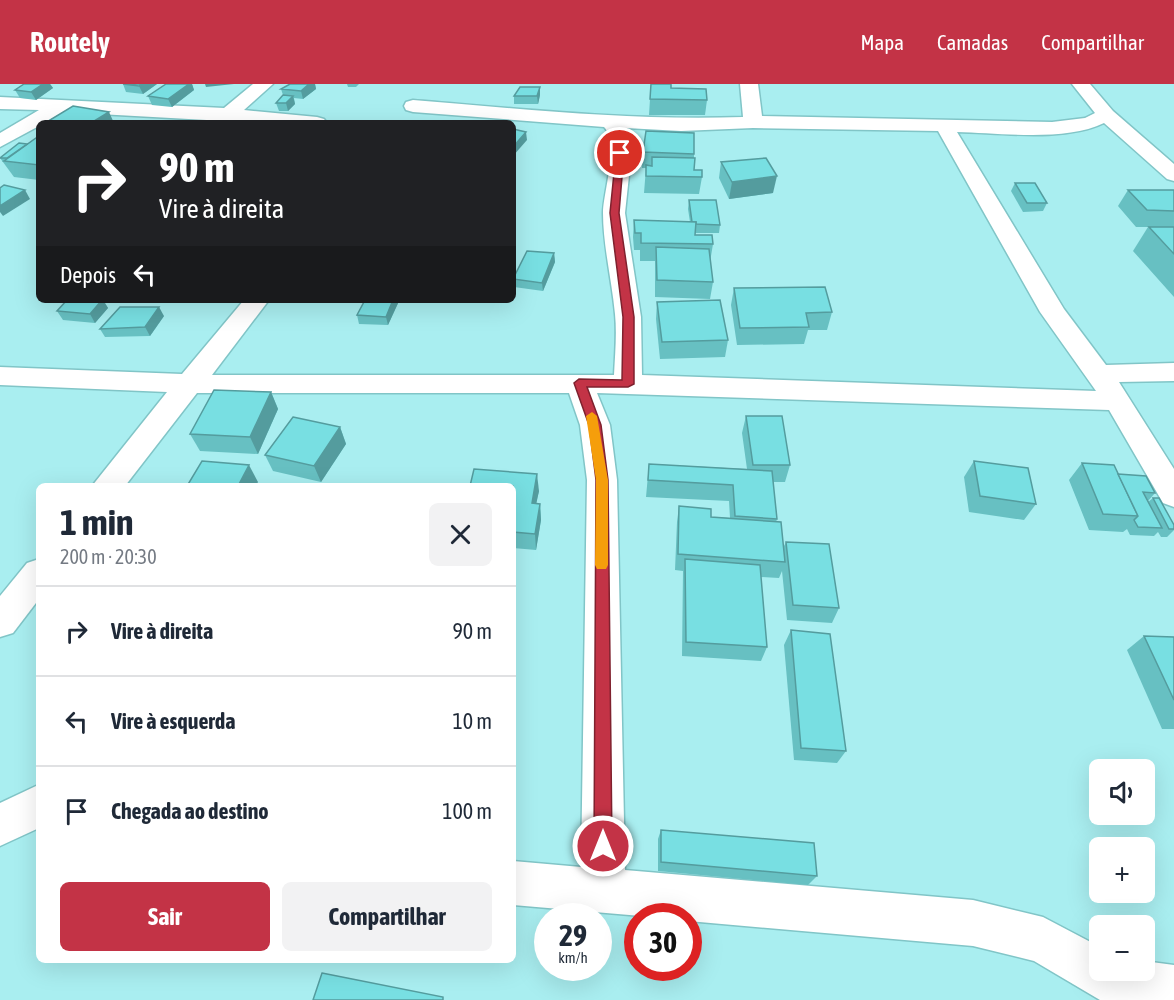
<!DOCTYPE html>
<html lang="pt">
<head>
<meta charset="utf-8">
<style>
  :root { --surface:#fff; --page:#f2f2f3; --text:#1f2937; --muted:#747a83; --line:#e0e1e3; --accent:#c33346 }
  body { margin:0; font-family:"Asap Condensed",sans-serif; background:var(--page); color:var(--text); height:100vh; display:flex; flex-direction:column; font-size:22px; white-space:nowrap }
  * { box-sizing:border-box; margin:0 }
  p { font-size:20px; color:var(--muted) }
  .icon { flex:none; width:33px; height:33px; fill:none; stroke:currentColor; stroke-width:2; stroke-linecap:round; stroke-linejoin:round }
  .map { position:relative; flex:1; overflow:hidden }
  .panel { position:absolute; left:36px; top:399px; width:480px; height:480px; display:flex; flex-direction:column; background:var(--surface); border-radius:9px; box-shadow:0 6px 24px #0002 }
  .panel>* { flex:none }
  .banner { position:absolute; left:36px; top:36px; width:480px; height:183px; border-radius:9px; box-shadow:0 6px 24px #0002; background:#202124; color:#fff; overflow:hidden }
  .controls { position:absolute; left:1089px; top:675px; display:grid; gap:12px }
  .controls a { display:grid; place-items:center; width:66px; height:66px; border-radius:9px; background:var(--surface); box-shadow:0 6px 24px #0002; font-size:30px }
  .speed { position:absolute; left:534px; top:819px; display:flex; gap:12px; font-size:30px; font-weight:700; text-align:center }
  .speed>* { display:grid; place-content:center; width:78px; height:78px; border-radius:50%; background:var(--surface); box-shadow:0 6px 24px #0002; line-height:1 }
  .speed small { font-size:15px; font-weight:400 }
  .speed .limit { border:9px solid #d22; background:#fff; color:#111 }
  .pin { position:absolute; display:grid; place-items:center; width:51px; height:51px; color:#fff; margin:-26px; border:3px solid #fff; border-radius:50%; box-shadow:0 2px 6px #0007 }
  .me { position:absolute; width:66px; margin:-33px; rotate:0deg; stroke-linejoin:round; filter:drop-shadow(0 0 4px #0008) }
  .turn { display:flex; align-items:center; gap:21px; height:126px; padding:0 24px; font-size:27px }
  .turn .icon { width:78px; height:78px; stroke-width:2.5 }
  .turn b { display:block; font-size:42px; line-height:51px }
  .then { display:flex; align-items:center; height:57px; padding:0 24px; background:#0003; gap:12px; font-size:22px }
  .round { display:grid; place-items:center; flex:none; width:63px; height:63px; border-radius:9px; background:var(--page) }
  .overview { display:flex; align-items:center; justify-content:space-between; height:102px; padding:0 24px }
  h1 { font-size:36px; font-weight:700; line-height:45px }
  .cta { display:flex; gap:12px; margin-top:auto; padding:12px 24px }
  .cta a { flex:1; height:69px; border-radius:9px; background:var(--accent); color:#fff; font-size:24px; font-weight:700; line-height:69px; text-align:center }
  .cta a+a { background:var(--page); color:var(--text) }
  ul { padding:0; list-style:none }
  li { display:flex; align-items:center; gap:18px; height:90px; padding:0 24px; border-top:2px solid var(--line) }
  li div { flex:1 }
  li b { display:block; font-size:22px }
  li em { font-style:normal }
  header { display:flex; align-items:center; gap:36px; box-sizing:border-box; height:84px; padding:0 30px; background:var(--accent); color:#fff }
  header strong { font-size:28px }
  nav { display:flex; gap:33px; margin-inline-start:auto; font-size:21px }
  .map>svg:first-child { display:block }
</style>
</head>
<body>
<header>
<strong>Routely</strong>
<nav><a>Mapa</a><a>Camadas</a><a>Compartilhar</a></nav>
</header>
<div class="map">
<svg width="1174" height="916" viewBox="0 0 1174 916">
  <rect width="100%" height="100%" fill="#a9eef0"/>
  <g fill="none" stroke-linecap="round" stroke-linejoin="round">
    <g stroke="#81c5c7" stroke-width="3">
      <g id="minor">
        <polygon points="253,0 273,0 244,26 317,33 324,35 327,39 261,39 63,28 44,39 39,39 39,42 0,63 0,49 39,26 0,25 0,13 224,24"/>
        <path d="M740,0H758L762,32L1052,38L1085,34L1095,29L1072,0H1090L1113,27L1174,80V97L1167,95L1104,39C1065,58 1001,49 957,48L1064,225L1106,281L1174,279V297L1119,298L1174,385V423L1163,419L1109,326L597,309L610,341L617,396L625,786L973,816L1043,833L1100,863V886H1144V877L1174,881V916H1100L1034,877L973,862L688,837V832H641L513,821V777L581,783L587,396L580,341L569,309H197L125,402H92L167,308L0,301V283L182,290L244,216H269L212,291H614C615,271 617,250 615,230C612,197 603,162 603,129C603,108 620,59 604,43L413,28L406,26L404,22L406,18L413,16C523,25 633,37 743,33ZM626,44L681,47L753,44L938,47L1040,228L1096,307L642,291L641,233L625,129L630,82V57Z"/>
        <polygon points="39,475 39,515 13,549 0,553 0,512 27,479"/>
        <polygon points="36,702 39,703 39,744 0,762 0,719"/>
      </g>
    </g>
    <use href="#minor" fill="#fff" fill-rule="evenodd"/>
  </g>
  <g fill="#67c0c2">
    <polygon points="24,0 50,0 53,4 36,16 20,14 15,6"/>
    <polygon points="123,0 157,0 143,10 126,8"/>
    <polygon points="166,0 192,0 194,6 172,23 152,21 148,12"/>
    <polygon points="290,0 315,0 316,5 303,15 294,14 295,20 288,27 279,27 276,19 283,11 281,5"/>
    <polygon points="347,0 359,0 356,3 348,3"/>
    <polygon points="651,0 671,4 707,16 705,31 649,31"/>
    <polygon points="540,11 538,20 514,20 514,12"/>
    <polygon points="39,54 39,96 14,93 0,74"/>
    <polygon points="643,68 694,70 694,86 702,93 699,110 644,109 646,84 642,84"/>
    <polygon points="721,78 773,109 729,115 719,94"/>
    <polygon points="1015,99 1047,119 1043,127 1023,128 1011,107"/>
    <polygon points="1128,106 1174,106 1174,213 1133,167 1148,143 1136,143 1118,122"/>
    <polygon points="689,116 720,141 719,149 695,149 695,151 713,160 710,178 713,198 710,215 655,213 655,177 640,177 640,166 634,166 633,153 634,136 690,138 688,125"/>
    <polygon points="554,169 555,178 543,207 514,203 513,195"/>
    <polygon points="734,204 832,228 827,246 808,246 804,260 737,261 731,221"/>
    <polygon points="67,216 103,216 108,224 95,239 63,236 57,227"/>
    <polygon points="399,217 388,241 359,240 357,231"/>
    <polygon points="657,218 728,256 725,273 660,275 656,235"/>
    <polygon points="164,232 150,252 105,253 100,245"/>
    <polygon points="271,308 278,325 258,370 200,367 190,350"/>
    <polygon points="746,332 790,381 785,398 773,398 777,435 776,438 783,464 786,458 839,524 832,539 787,536 782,487 779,494 761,493 767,563 761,577 682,572 683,487 675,486 677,438 679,422 711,433 730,434 729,417 646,413 649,380 747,385 742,349"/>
    <polygon points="340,343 346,360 321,398 273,387 265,371"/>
    <polygon points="974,377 1036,420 1024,436 969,428 964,393"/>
    <polygon points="1082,379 1118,390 1155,409 1148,417 1148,418 1153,414 1174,441 1174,446 1167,453 1161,453 1158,448 1154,452 1130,451 1127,445 1123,448 1089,446 1069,396"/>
    <polygon points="513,402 539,407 536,419 540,420 541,436 536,466 513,464"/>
    <polygon points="791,546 846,667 837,679 794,676 784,561"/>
    <polygon points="1144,552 1174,553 1174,645 1162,645 1127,566"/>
    <polygon points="661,746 817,792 808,801 658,787 658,755"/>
  </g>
  <g fill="#549c9e">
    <polygon points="43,0 50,0 53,4 36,16 31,8"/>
    <polygon points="142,0 157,0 143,10 139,2"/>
    <polygon points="189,0 192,0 194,6 172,23 168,15"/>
    <polygon points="205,0 234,0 206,3"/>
    <polygon points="309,0 315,0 316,5 303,15 301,7"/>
    <polygon points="540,3 540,11 538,20 537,12"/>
    <polygon points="293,12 295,20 288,27 286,19"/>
    <polygon points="109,28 114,39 91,39"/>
    <polygon points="526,48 527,56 513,72 513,63"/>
    <polygon points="777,92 773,109 729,115 732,98"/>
    <polygon points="25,106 30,115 3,132 0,128 0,122"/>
    <polygon points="554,169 555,178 543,207 542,199"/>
    <polygon points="102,216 103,216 108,224 95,239 90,230"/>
    <polygon points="393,216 399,217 388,241 386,233"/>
    <polygon points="159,223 164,232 150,252 145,243"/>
    <polygon points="271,308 278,325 258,370 250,353"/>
    <polygon points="340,343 346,360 321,398 314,382"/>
    <polygon points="249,381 258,398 256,402 238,402"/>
    <polygon points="537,390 539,407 533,435 532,419"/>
    <polygon points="540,420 541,436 536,466 535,450"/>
  </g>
  <g fill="#78dfe2" stroke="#549c9e" stroke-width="1.5">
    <polygon points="24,0 43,0 31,8 15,6"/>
    <polygon points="123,0 142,0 139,2"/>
    <polygon points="166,0 189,0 168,15 148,12"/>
    <polygon points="290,0 309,0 301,7 281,5"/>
    <polygon points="651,0 671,0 671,4 706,5 707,16 650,15"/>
    <polygon points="520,3 540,3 537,12 514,12"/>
    <polygon points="283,11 293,12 286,19 276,19"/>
    <polygon points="73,22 109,28 91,39 45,39"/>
    <polygon points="513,45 526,48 513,63"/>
    <polygon points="646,47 694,49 694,70 643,68"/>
    <polygon points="36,54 39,54 39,81 4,77"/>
    <polygon points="19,59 27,60 7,74 0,74"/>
    <polygon points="652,73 695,74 694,86 702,86 702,93 646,92 646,81 652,82"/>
    <polygon points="766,74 777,92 732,98 721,78"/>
    <polygon points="1015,99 1035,99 1047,119 1027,119"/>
    <polygon points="4,101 25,106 0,122 0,104"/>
    <polygon points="1128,106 1174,106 1174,127 1147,126"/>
    <polygon points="689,116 716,116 720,141 696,140 696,138 692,138"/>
    <polygon points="634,136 696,138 695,151 712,151 713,160 641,159 641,149 635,149"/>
    <polygon points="1149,143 1174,143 1174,170"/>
    <polygon points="656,163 709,165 713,198 657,196"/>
    <polygon points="527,167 554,169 542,199 513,195"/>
    <polygon points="825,203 832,228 806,229 809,243 740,244 734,204"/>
    <polygon points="67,216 102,216 90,230 57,227"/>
    <polygon points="365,216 393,216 386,233 357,231"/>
    <polygon points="720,216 728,256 662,258 657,218"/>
    <polygon points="120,223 159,223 145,243 100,245"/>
    <polygon points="214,306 271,308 250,353 190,350"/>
    <polygon points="746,332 782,332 790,381 753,381"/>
    <polygon points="293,333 340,343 314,382 265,371"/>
    <polygon points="202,377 249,381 238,402 187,402"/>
    <polygon points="974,377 1028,384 1036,420 980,412"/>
    <polygon points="1082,379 1114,381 1138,432 1103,430"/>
    <polygon points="649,380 772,387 777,435 735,432 733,401 648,396"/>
    <polygon points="474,385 537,390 532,419 540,420 535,450 513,448 513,402 470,402"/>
    <polygon points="1118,390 1146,392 1155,409 1143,408 1162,444 1138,443 1134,436 1138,432"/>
    <polygon points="1153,414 1159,414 1174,441 1174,445 1169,445"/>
    <polygon points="679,422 711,425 711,433 781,438 785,478 678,470"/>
    <polygon points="786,458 829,460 839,524 793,521"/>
    <polygon points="685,475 760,481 767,563 686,558"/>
    <polygon points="791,546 830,550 846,667 801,664"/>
    <polygon points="1144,552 1174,553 1174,616"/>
    <polygon points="661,746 814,759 817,792 661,778"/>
    <polygon points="322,889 443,913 443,916 313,916"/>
  </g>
  <polygon fill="#c33346" stroke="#7f212e" stroke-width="1.5" points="620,67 624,69 619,129 634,233 634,300 628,303 587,303 601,341 608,396 612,762 609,768 603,771 597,768 594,762 596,396 589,341 574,299 579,295 622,296 623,233 610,129 616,69"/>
  <polygon fill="#f59e0b" points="592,328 597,332 608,396 608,481 606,485 597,485 595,481 596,396 586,332"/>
</svg>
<div class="controls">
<a><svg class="icon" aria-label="sound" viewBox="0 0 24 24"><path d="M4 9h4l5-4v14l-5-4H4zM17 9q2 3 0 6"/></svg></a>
<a>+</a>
<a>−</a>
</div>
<div class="speed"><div>29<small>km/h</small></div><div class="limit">30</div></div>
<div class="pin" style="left:620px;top:69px;background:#d93025"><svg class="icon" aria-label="arrive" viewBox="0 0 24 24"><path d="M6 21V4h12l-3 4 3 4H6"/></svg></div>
<svg class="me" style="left:603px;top:762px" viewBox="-20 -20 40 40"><circle r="17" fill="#c33346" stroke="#fff" stroke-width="3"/><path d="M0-11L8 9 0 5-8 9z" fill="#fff"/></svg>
<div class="banner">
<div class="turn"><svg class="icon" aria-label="right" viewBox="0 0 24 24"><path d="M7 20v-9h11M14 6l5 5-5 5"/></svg><div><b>90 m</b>Vire à direita</div></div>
<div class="then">Depois<svg class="icon" aria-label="left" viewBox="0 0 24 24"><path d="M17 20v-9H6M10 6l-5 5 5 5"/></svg></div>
</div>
<section class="panel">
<div class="overview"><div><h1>1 min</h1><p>200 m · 20:30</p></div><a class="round"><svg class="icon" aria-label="close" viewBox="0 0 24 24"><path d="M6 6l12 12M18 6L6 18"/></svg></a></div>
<ul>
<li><svg class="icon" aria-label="right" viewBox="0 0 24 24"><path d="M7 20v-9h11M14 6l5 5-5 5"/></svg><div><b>Vire à direita</b></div><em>90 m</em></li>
<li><svg class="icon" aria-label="left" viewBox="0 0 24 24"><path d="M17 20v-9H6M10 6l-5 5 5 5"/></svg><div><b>Vire à esquerda</b></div><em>10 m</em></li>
<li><svg class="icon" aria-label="arrive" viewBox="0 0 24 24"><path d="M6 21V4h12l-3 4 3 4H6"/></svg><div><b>Chegada ao destino</b></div><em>100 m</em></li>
</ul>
<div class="cta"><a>Sair</a><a>Compartilhar</a></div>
</section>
</div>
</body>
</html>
